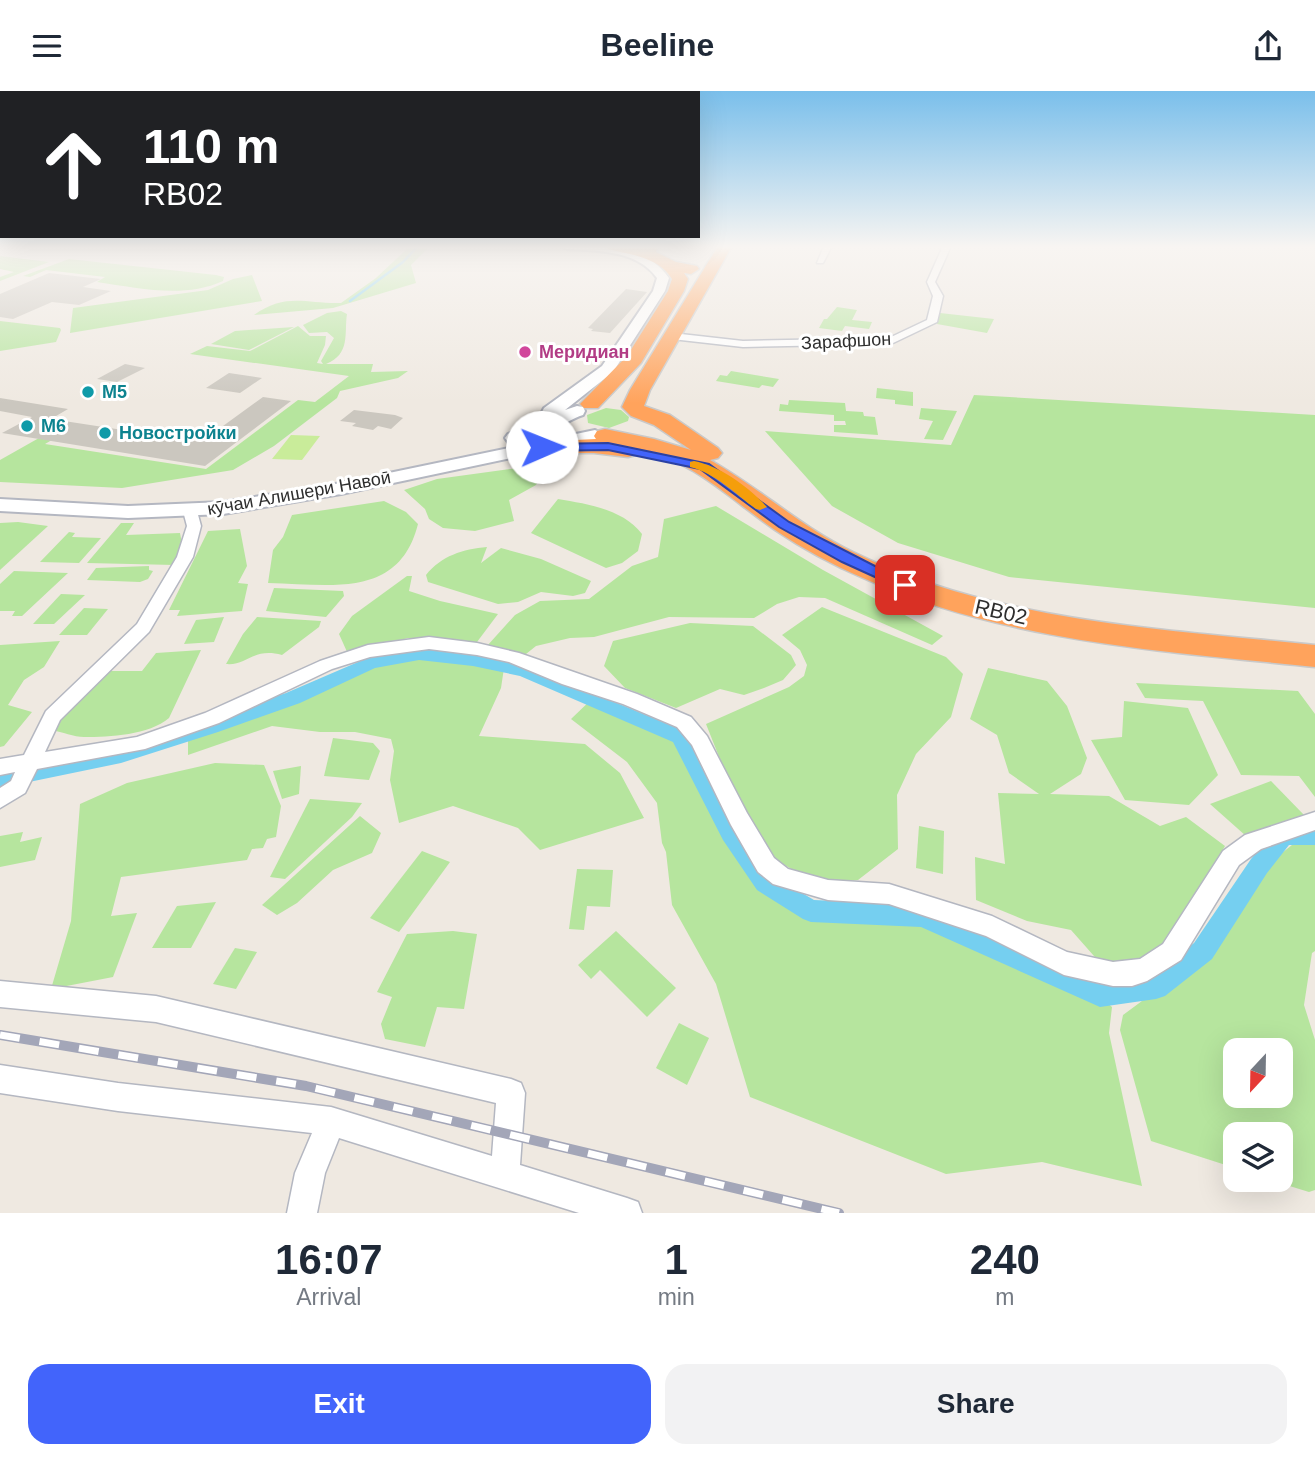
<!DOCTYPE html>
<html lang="en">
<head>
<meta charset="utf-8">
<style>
  :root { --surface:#fff; --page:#f2f2f3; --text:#1f2937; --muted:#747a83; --accent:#4264fb }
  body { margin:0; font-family:Arial,sans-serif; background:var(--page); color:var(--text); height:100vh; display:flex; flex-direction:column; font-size:26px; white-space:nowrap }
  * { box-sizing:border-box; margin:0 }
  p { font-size:23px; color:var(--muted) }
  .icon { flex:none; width:38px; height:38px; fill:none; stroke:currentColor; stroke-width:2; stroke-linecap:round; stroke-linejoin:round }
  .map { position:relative; height:1122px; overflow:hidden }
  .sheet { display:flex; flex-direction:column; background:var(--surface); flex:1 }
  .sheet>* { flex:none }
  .hud { position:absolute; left:0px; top:0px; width:700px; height:147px; box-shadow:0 7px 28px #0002; background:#202124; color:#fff; overflow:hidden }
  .needle { width:46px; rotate:202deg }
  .buttons { position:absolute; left:1223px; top:947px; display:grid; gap:14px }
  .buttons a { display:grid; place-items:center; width:70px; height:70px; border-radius:14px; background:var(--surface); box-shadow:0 7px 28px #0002; font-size:35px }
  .pin { position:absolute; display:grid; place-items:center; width:60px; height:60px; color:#fff; margin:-30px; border-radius:14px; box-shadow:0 4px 10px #0006 }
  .me { position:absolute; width:77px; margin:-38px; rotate:89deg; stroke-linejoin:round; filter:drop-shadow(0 0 5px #0008) }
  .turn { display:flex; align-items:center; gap:24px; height:147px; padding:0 28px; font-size:32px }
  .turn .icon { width:91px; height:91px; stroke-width:2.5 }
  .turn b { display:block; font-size:49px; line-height:60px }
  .eta { display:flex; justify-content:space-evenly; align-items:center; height:119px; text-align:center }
  .eta b { font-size:42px; font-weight:700; line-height:49px }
  .cta { display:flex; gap:14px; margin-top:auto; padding:14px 28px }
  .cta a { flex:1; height:80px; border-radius:21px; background:var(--accent); color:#fff; font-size:28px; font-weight:700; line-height:80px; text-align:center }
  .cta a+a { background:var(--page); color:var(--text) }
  header { display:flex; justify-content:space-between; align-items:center; height:91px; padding:0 28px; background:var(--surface); font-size:32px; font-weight:700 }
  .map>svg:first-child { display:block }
</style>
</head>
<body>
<header><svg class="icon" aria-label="menu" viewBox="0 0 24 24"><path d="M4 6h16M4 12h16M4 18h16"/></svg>Beeline<svg class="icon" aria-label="share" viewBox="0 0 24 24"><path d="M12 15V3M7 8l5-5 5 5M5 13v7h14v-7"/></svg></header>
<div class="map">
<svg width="1315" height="1122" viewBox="0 0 1315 1122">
  <rect width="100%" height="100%" fill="#efe9e1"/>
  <g fill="#b6e59e" fill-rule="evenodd">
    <path d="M410,155H430L411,174L416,192L333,217L254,224C286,201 306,213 341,212L376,187Z"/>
    <polygon points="0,165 49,171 0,190 0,186 14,181 0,178"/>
    <path d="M69,168L216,184L224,186L223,190C183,208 139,197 97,191L105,186L46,179L30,186L23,185Z"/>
    <polygon points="252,184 262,210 70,242 73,217 208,199 233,188"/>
    <polygon points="837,216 857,219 852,229 872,231 869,238 845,235 842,240 819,237 824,228 827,228"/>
    <path d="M341,220L347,223C344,242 351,263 326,273H373L371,281L408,280L398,287L340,300L337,307L274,355L233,379L122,397L0,391V369L62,334L74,336L45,353L206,378L298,309L315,311L349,285L190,263L207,255L250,260L298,235L310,245H326L325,254L317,272L323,273L321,270L334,247L327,241L309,242L303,234L327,222Z"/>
    <polygon points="940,222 994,228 987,242 937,233"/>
    <polygon points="0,230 60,237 61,239 56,251 0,260"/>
    <polygon points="294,236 249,259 211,253 235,240"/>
    <polygon points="731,280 779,288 773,296 762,294 759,297 716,290 720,284 727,285"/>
    <polygon points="877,297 913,301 913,315 895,313 895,309 876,307"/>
    <polygon points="974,304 1315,324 1315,517 1009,486 898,452 832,415 765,340 951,354"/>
    <polygon points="789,309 845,312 846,320 863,321 864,325 875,326 878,344 834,341 834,334 846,334 845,330 834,330 834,324 779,320 780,313 788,314"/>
    <polygon points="606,317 621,319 629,326 628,330 609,337 588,332 587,324"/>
    <polygon points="921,317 957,320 943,349 924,348 933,330 919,328"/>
    <polygon points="525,376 535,379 540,388 536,394 509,409 514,430 475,440 443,437 429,428 425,418 404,399 437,388"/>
    <path d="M558,408C587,413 623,418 642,443L638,460L622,472L606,477L531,442Z"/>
    <path d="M384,410L406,421L418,433C399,509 329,493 268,492L273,459L283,446L292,424Z"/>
    <polygon points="716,415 823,479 943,545 932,554 825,507 799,506 777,513 754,527 669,526 594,546 570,547 536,555 521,567 487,555 515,524 540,510 589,508 632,475 658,466 664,428"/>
    <polygon points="18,431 48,435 0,479 0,432"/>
    <polygon points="121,432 134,432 126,444 180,442 183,458 175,474 87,472"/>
    <polygon points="240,438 247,475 238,492 248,493 242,520 177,525 180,519 169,519 208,440"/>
    <polygon points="69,441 75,442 72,446 101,447 79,472 40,471"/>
    <path d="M487,456L481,472L501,457L541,468L591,490L585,502L573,505L541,501L518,511L498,513L428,491L426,484C441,465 463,458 487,456Z"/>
    <polygon points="149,475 149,479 153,480 148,488 140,491 87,489 96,477"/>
    <polygon points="14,480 68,482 22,525 12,525 15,520 0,520 0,493"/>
    <polygon points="407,485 412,485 409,500 440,510 498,523 474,555 408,547 348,563 339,543 352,525"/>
    <polygon points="274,497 343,500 344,505 326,526 266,520"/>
    <polygon points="61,503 85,504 54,533 33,533"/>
    <polygon points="822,516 946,566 963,583 951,626 916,663 897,704 898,758 858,789 817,793 766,763 741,721 706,633 789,596 804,585 807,574 800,559 782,544"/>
    <polygon points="84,517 108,518 87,544 59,544"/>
    <polygon points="224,526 214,551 184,553 196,529"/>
    <path d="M257,526L321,530L319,536L282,564C253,556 247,575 226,573L243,543Z"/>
    <polygon points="690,532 753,535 791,564 796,574 783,589 764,597 744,604 720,598 676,617 625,597 604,575 613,550"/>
    <polygon points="60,550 44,576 24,589 8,614 32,621 4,655 0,656 0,554"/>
    <path d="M201,559L169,627C149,644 110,646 84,646C74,646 62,641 52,639L74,612L110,580H142L156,562Z"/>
    <polygon points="419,564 472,570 504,577 501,597 479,645 585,653 620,682 644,727 540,759 518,737 453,715 399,732 390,689 394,660 391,648 355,641 320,641 272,635 188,664 188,646 294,607 370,574"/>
    <polygon points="988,577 1047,590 1067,615 1087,667 1081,683 1050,703 1109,705 1160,735 1186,726 1225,755 1162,863 1109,882 1071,839 1027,830 976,809 975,766 1005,773 998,702 1039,703 1009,682 997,644 970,628"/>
    <polygon points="1136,592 1298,600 1315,623 1315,706 1299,685 1241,684 1203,610 1145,607"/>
    <polygon points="595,605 638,623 678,647 727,743 762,793 809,823 863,821 921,827 1026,877 1102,908 1112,916 1109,942 1142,1095 1042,1071 946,1083 750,1006 716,893 672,814 666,761 662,752 657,712 627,671 571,628"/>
    <polygon points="1124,610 1188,617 1218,684 1189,714 1125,709 1091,649 1122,646"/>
    <polygon points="333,647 373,652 380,660 369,689 324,685"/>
    <polygon points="215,672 264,674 281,715 276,746 267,748 263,757 252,758 247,769 121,786 111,825 137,822 113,886 51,898 71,830 80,713 127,692"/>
    <polygon points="301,675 299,703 282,708 273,680"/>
    <polygon points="1271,690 1305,725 1246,745 1210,713"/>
    <polygon points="310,708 362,712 352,726 285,788 270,786"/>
    <polygon points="360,725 381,742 372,762 333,779 297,812 277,824 262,814"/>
    <polygon points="919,735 944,740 943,783 916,777"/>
    <polygon points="23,741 20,751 42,746 35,769 0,776 0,745"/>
    <path d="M1315,749V860L1312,862L1304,914L1315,949V1099L1309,1101L1270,1089L1281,1088V1043H1236L1235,1077L1151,1050L1120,939L1123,924L1207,862L1263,777L1297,750ZM1236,959H1281V1004H1236Z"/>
    <polygon points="422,760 450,771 399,841 370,827"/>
    <polygon points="577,778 613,779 610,816 587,815 584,839 569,838"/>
    <polygon points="216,811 191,857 152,857 177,815"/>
    <polygon points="453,840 477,843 464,918 437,916 425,956 385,948 381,933 392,906 377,901 407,843"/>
    <polygon points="616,840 676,897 647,926 600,879 591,888 578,874"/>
    <polygon points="235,857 257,861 236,898 213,893"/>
    <polygon points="679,932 709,947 687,994 656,977"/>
  </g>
  <polygon fill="#c9ec9a" points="291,344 320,345 302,369 272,368"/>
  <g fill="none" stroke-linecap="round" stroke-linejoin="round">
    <polyline stroke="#75cff0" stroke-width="2.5" points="350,210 403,171 418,155"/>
    <polygon fill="#75cff0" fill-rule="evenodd" points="419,557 473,563 530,576 687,641 739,737 773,785 814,809 922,814 1100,890 1151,884 1194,852 1251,768 1275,738 1283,736 1315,736 1315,754 1289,754 1267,782 1212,868 1165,905 1156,908 1100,916 921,836 811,831 803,828 757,799 723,749 673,651 520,585 473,575 419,569 375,577 300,612 218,641 121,672 0,697 0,681 121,656 286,602 365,568"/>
  </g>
  <g fill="#cbc7bf">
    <polygon points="49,182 101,188 83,196 111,200 79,214 52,211 13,228 0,226 0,203"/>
    <polygon points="626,198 647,201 610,242 591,240 593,238 588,237"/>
    <polygon points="125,273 145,277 117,291 97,288"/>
    <polygon points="229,282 262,287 240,302 206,297"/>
    <polygon points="263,306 291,310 205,375 2,342 32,326 0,320 0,307 68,318 51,328 201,351"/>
    <polygon points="354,319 395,324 403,327 391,338 378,335 373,339 352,335 356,332 340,330"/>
  </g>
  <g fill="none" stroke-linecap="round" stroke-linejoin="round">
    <g stroke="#b4b7c1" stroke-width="3">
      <g id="street">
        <polygon points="824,155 832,155 823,172 817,172"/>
        <polygon points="943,155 951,155 935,191 943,205 937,231 891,253 743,256 672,248 667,245 672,242 743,250 889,247 927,229 933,205 927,191"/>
        <polygon points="190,416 197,420 201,435 193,466 149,541 60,629 45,661 137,646 205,622 320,570 368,554 429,546 477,552 519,562 637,603 691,626 707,645 747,722 774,767 788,778 828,789 889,793 992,825 1067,861 1113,871 1140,868 1163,853 1223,760 1245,744 1315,721 1315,739 1261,758 1239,774 1181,869 1147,890 1132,895 1113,895 1064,884 986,845 889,813 828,809 773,793 758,781 731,734 692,654 677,636 623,613 562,593 509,571 477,564 429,558 370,566 332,578 219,632 145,658 37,678 25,702 0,717 0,697 11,690 15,681 0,684 0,668 24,664 46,620 137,533 177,466 187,435 183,420"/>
        <polygon points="0,890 156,905 511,988 521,992 525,1002 520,1074 627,1107 638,1111 642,1122 579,1122 339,1047 325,1082 317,1122 287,1122 295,1082 312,1042 118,1020 0,1002 0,974 118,992 331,1016 492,1065 496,1012 156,931 0,916"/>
      </g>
    </g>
    <g stroke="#b4b7c1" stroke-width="4">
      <g id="secondary">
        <path d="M561,155C600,154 644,152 669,187L665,200L613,281L565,319L577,315L583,316L585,320L583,324C561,331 531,357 508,351L505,347L508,343L548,326L542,321L544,317L602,275L653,200L657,187C637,159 598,160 567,158Z"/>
        <polygon points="595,339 604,344 601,348 341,403 223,423 128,427 0,420 0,408 128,415 223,411 341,392"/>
      </g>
    </g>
    <g stroke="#c9c9c9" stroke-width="3">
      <g id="highway">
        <path d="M606,155L643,157L644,155H658L656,161L676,171L697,175L699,178L691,183L684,182L688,188L684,200L641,272L598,317H584L580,313L627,265L668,200L672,188C659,166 631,164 608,158Z"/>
        <path d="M718,155H732L650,299L644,315L670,324L718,357L722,362L718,367L710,369C760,397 801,436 853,461C997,531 1159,538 1315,554V576C1163,560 1005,551 863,487C833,474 803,458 775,439C730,408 694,370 639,358L636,364L628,366L594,362H513L509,357L513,352L596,348L594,345L597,340L605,338L654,348L691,359L654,334L631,325L622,316L630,299Z"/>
      </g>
    </g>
    <use href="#street" fill="#fff" fill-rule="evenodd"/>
    <use href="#secondary" fill="#fff" fill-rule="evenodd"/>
    <use href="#highway" fill="#ffa35c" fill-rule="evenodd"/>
    <g stroke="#a3a6b8" stroke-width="10">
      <polyline id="rail" points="0,944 306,995 839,1122"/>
    </g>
    <use href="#rail" stroke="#fff" stroke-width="7" stroke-dasharray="20" stroke-linecap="butt"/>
  </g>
  <linearGradient id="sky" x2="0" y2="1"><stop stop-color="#7abfeb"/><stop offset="0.5" stop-color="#f8f5f2"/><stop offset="1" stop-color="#f8f5f2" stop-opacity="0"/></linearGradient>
  <rect width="1315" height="312" fill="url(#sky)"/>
  <polygon fill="#4264fb" stroke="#2b41a3" stroke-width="2" points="608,352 709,373 789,431 912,494 905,499 899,497 842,471 779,436 700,378 608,359 542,360 536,356 542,353"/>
  <path fill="#f59e0b" d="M694,370C720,375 749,396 767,416L760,419L756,418C735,403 715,382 690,376V371Z"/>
  <circle fill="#d1479c" stroke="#fff" stroke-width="2.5" cx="525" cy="261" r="7"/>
  <g fill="#0f9aa8" stroke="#fff" stroke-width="2.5">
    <circle cx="88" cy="301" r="7"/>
    <circle cx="27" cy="335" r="7"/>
    <circle cx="105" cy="342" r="7"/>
  </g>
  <g text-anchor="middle" stroke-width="6" stroke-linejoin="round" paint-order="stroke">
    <g font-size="18" fill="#2e2e2e" stroke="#fff">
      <text transform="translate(846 250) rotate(-3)" y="6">Зарафшон</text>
      <text transform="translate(299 402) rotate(-10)" y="6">кӯчаи Алишери Навоӣ</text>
    </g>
    <g font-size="18" font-weight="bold" fill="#b23c85" stroke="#fff" text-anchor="start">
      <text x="539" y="267">Меридиан</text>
    </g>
    <g font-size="18" font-weight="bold" fill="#0d838f" stroke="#fff" text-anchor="start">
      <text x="102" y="307">М5</text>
      <text x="41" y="341">М6</text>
      <text x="119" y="348">Новостройки</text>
    </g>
    <g font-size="21" fill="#2e2e2e" stroke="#fff">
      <text transform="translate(1001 521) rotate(13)" y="7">RB02</text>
    </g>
  </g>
</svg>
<div class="buttons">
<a><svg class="needle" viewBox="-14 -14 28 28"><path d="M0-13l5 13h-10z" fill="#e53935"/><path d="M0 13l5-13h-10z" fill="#747a83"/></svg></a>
<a><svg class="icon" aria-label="layers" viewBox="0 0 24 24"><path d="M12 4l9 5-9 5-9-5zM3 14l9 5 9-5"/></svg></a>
</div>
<div class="pin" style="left:905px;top:494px;background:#d93025"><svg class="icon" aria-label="arrive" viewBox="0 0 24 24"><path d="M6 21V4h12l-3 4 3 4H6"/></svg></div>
<svg class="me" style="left:542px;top:356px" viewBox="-20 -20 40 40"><circle r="19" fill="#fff"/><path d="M0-13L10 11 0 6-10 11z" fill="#4264fb"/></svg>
<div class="hud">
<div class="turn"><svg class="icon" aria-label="ahead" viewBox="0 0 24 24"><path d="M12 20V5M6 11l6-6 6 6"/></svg><div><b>110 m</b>RB02</div></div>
</div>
</div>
<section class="sheet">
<div class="eta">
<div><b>16:07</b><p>Arrival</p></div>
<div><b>1</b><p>min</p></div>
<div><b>240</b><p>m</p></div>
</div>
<div class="cta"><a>Exit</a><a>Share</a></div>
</section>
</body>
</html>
